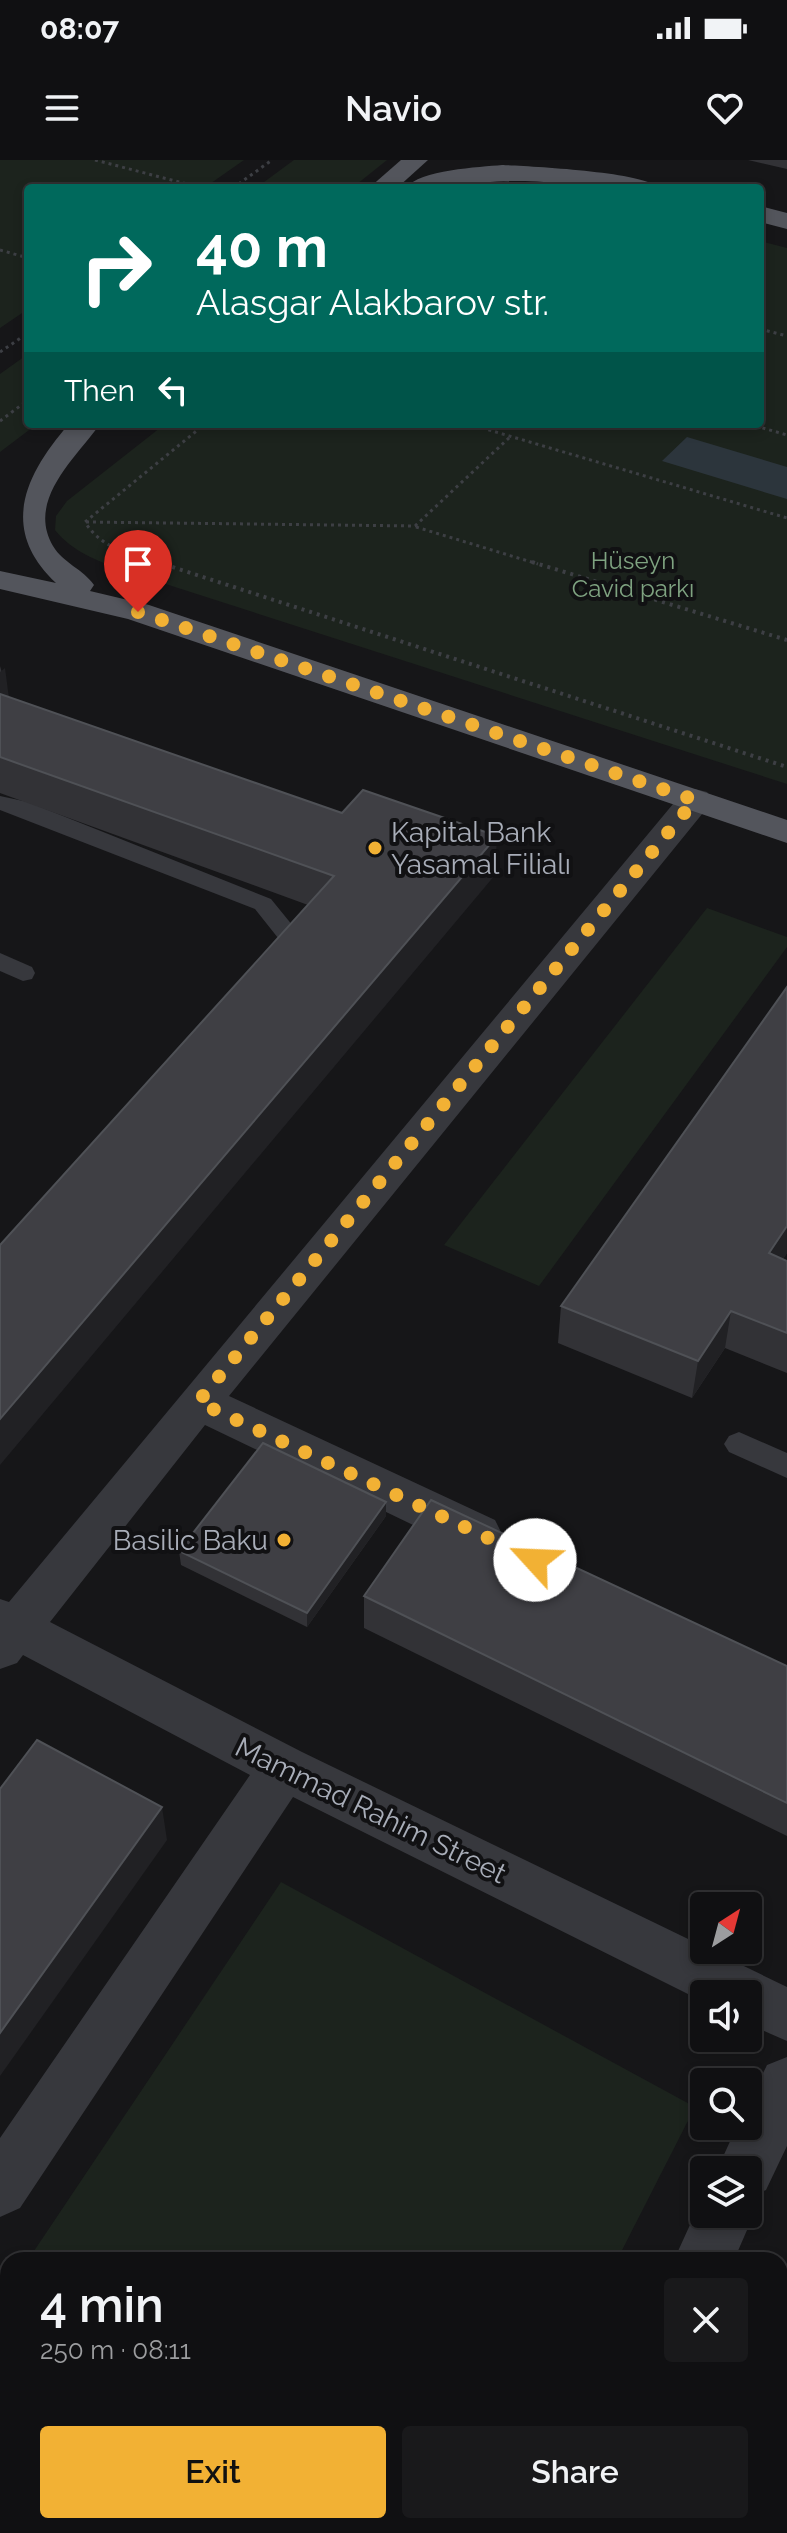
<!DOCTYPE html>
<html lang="en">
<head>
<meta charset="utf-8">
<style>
  :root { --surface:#101012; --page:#19191b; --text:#f1f3f6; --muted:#9c9d9f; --line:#303032; --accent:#f2b134 }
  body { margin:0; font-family:Raleway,sans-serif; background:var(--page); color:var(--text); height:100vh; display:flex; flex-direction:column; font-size:30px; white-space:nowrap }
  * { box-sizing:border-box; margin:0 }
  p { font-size:26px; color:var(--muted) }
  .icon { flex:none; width:44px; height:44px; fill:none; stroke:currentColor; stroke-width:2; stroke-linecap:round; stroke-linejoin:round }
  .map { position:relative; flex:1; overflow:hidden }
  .details { position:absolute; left:0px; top:2092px; width:788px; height:282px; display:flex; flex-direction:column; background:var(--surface); border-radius:24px 24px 0 0; box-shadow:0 4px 12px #0003,0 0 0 2px var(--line) }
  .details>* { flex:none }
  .top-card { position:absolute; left:24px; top:24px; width:740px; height:244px; border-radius:8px; box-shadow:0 4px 12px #0003,0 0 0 2px var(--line); background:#00695c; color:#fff; overflow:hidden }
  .needle { width:52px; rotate:36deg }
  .fabs { position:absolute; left:690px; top:1732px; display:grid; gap:16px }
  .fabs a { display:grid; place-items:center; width:72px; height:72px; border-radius:8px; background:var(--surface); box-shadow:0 4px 12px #0003,0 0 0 2px var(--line); font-size:40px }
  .pin { position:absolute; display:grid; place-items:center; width:68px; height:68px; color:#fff; margin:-82px -34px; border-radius:50% 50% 50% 0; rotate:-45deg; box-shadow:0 0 8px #0007 }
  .pin .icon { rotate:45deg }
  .me { position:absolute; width:88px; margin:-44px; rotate:295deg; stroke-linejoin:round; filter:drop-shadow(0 0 6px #0008) }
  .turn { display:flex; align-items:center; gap:28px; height:168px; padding:0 40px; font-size:36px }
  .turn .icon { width:104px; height:104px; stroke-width:2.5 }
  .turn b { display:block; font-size:56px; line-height:68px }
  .then { display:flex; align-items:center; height:76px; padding:0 40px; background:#0003; gap:16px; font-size:30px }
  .round { display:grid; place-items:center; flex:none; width:84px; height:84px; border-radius:8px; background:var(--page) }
  .head { display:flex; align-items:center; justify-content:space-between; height:136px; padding:0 40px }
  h1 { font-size:48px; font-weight:600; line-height:60px }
  .cta { display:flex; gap:16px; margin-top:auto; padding:16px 40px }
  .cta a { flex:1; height:92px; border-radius:8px; background:var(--accent); color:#111; font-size:32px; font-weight:600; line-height:92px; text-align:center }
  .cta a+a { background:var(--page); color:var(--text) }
  .status { display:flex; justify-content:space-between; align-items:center; height:56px; padding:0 40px; background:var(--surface); direction:ltr }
  .status svg { height:22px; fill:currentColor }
  header { display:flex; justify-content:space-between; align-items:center; height:104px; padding:0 40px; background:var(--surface); font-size:36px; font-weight:600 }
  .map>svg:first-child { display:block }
</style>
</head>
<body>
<div class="status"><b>08:07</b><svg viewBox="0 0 49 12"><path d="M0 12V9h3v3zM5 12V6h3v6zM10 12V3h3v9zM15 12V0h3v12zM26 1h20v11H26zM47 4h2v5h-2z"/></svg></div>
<header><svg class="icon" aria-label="menu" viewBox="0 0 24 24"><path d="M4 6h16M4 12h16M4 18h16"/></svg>Navio<svg class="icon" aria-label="heart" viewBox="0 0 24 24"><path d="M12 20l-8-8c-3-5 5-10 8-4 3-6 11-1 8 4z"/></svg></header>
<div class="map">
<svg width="787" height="2373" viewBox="0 0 787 2373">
  <rect width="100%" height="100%" fill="#161618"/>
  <g fill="#1c231d">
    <polygon points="0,0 244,0 204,28 28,28 28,149 0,168"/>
    <polygon points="294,0 387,0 352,28 256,28"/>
    <path d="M760,81L787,88V624L122,410C96,400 73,392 55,370L56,356L67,341L165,264H760Z"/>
    <polygon points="28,194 28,264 37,264 0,292 0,214"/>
    <polygon points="707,748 787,777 787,787 539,1126 444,1085"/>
    <polygon points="281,1722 695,1947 617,2100 28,2100"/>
    <polygon points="8,2129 8,2366 712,2366 724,2373 0,2373 0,2141"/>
  </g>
  <polygon fill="#2c353c" points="687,277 787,307 787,339 662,301"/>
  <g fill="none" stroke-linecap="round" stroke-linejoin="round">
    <g stroke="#3d3f44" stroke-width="3" stroke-dasharray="3 4" stroke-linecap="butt">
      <polyline points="95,0 202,28"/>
      <polyline points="233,28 272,0"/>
      <polyline points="0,90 28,98"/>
      <polyline points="760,169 787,176"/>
      <polyline points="0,192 28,173"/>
      <polyline points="0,261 28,240"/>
      <polyline points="482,264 479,267 787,358"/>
      <polyline points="749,264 787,275"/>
      <polyline points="86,362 415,366 511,276"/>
      <polyline points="416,367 538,404"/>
      <path d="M163,404C134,395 102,390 85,362L205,264"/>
    </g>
    <g stroke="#3d3f44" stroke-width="4" stroke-dasharray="3 5" stroke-linecap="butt">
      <polyline points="157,402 787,607"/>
      <polyline points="532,402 787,480"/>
    </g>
    <g fill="#37383d" fill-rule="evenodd">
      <polygon points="0,636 28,642 271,739 306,782 291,808 275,808 271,802 282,783 255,749 0,650"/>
      <polygon points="0,793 32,807 35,813 32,819 23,821 0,811"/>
      <polygon points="739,1272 787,1293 787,1318 729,1292 724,1284 729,1276"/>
    </g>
    <g fill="#37383d" fill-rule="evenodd">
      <polygon points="695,629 707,632 713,640 707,648 229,1236 495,1360 502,1374 495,1388 478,1393 461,1388 205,1265 50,1462 302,1592 787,1827 787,1881 748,1864 748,1834 704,1834 704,1842 293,1637 20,2048 0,2057 0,1978 250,1615 23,1495 17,1503 0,1509 0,1439 9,1442 683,632"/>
      <polygon points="787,1897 787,1986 766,2030 748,2038 748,2010 717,2010 737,1966 748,1966 748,1944 767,1905"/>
      <polygon points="704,2034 704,2054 748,2054 748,2039 754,2054 734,2100 674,2100"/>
      <polygon points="780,2228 787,2231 787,2294 780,2291"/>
    </g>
    <g fill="#53555c" fill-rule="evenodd">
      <polygon points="401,0 428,0 397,28 369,28"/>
      <path d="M502,5C526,6 645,12 656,27C613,34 568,22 525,21C485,20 446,28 406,28C419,10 480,7 502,5Z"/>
      <polygon points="760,46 787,53 787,69 760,62"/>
      <path d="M69,264H100C76,298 26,340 53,386C63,403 83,409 94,425L90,431L149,445L787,660V683L128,459L0,429V411L56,423C0,370 23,317 69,264Z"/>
    </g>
  </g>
  <g fill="#323236">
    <polygon points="748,0 787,0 787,9"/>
    <polygon points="0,506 9,538 495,715 308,745 0,633"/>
    <polygon points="787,1093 783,1099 787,1101 787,1213 725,1188 692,1238 558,1183 561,1146"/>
    <polygon points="386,1356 307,1467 181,1405 179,1391"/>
    <polygon points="364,1436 787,1506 787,1676 364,1468"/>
  </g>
  <g fill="#212124">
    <polygon points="5,508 10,546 0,555 0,512"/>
    <polygon points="497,676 495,715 0,1305 0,1259"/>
    <polygon points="787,1066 787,1093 762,1130 769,1093"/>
    <polygon points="731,1151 725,1188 692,1238 698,1201"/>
    <polygon points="386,1342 386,1356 307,1467 307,1453"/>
    <polygon points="162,1647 167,1680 0,1916 0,1873"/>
  </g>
  <g fill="#3f3f44" stroke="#4f5156" stroke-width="2">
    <polygon points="0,534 342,653 363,630 497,676 0,1259 0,1085 334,716 0,597"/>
    <polygon points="787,827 787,1066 769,1093 787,1101 787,1173 731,1151 698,1201 561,1146"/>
    <polygon points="263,1283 386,1342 307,1453 179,1391"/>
    <polygon points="431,1340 787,1506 787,1643 364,1436"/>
    <polygon points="37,1580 162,1647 0,1873 0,1629"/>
  </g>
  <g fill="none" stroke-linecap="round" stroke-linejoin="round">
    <polyline stroke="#f2b134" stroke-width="14" stroke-dasharray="0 25.2" points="138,452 695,640 198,1242 535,1400"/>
  </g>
  <g fill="#f2b134" stroke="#111113" stroke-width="3">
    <circle cx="375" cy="688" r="8"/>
    <circle cx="284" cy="1380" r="8"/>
  </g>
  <g text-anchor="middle" stroke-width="8" stroke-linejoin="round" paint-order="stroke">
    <g font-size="24" fill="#7fa381" stroke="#111113">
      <text x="633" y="409">Hüseyn<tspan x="633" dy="28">Cavid parkı</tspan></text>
    </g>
    <g font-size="28" fill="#a8adb8" stroke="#111113" text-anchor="start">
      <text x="391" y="682">Kapital Bank<tspan x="391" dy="32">Yasamal Filialı</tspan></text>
      <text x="268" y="1390" text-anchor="end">Basilic Baku</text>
    </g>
    <g font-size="28" fill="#a8adb8" stroke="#111113">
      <text transform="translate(371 1650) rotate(26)" y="10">Mammad Rahim Street</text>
    </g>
  </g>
</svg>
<div class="fabs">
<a><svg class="needle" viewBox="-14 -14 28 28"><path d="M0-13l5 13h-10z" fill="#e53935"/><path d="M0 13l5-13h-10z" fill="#9c9d9f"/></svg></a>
<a><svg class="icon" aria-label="sound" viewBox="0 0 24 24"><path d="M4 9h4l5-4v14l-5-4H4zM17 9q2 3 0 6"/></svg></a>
<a><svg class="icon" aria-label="search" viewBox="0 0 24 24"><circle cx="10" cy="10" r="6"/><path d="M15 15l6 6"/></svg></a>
<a><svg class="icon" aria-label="layers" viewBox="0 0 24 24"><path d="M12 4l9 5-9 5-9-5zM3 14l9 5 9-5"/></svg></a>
</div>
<div class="pin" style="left:138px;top:452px;background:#d93025"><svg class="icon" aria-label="arrive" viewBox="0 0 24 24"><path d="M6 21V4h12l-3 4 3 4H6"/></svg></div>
<svg class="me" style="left:535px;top:1400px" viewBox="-20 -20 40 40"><circle r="19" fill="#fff"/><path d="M0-13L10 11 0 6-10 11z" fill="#f2b134"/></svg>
<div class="top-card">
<div class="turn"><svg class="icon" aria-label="right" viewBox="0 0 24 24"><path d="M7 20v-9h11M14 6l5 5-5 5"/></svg><div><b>40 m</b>Alasgar Alakbarov str.</div></div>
<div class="then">Then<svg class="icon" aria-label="left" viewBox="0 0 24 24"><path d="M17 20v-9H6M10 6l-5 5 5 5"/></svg></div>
</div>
<section class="details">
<div class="head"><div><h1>4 min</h1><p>250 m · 08:11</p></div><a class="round"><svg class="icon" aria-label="close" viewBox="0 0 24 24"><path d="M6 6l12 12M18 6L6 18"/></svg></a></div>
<div class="cta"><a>Exit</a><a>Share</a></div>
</section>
</div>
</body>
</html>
